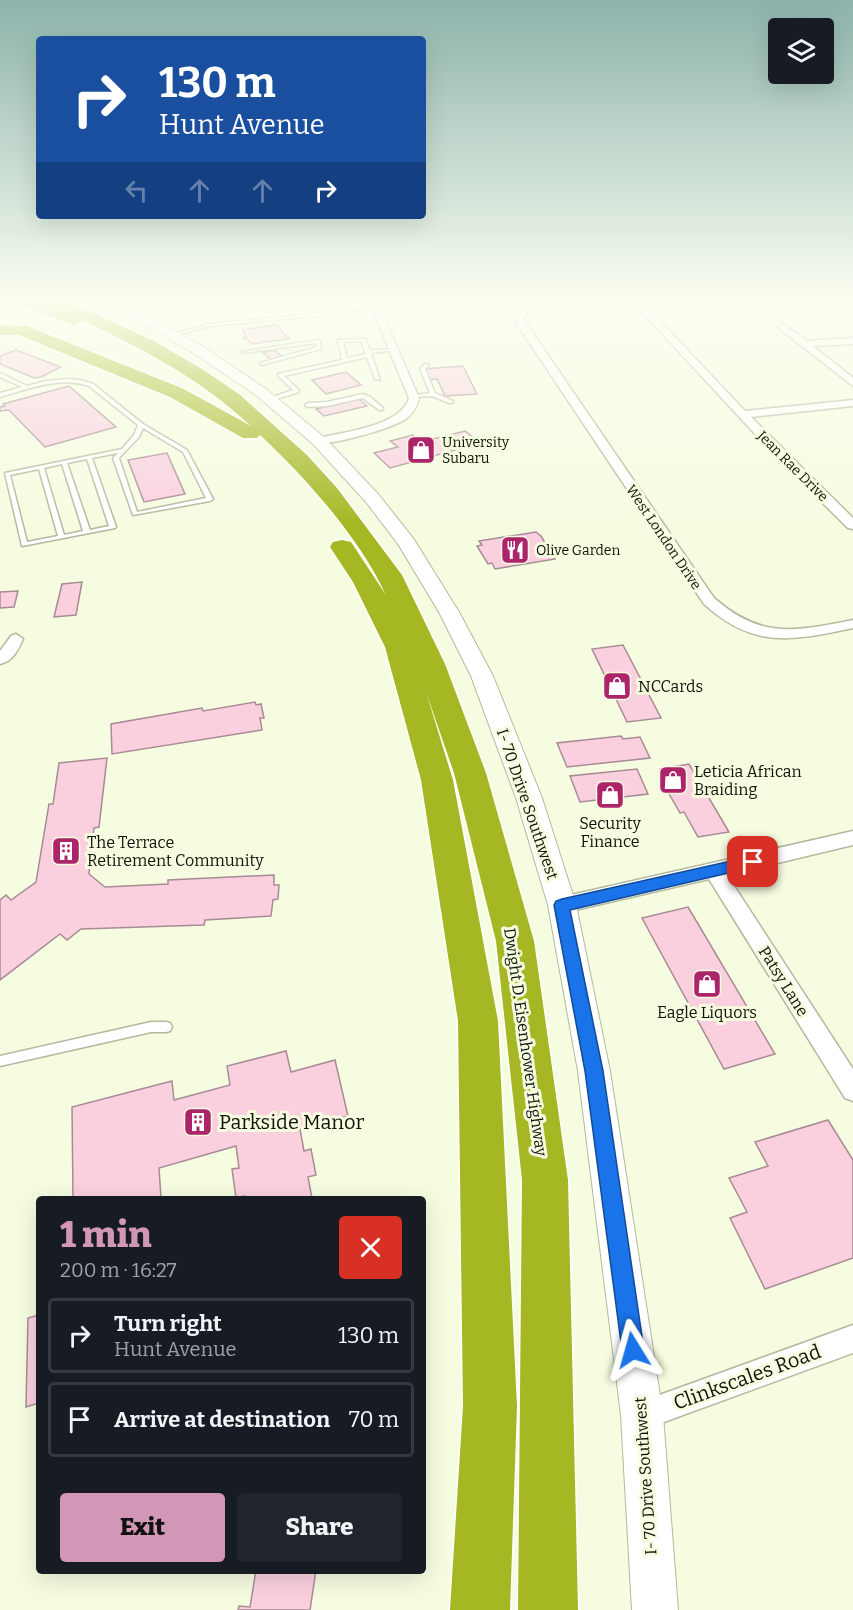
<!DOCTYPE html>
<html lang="en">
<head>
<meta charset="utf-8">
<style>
  :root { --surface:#171b24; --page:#20242c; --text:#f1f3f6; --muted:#9ea1a6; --line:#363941; --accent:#d296b7 }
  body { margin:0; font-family:Bitter,serif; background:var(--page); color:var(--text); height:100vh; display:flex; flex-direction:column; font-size:22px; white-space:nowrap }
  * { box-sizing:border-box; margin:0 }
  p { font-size:20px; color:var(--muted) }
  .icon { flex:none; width:33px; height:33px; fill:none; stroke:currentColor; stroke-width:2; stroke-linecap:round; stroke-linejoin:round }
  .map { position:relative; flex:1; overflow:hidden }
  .details { position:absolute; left:36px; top:1196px; width:390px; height:378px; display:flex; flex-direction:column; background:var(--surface); border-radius:6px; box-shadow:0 6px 24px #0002 }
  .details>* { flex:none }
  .top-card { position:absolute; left:36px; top:36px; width:390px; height:183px; border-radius:6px; box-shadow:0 6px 24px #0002; background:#1a4fa0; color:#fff; overflow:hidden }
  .tools { position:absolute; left:768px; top:18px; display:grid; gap:12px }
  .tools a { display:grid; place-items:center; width:66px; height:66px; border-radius:6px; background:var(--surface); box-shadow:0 6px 24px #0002; font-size:30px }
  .pin { position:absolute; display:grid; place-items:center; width:51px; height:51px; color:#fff; margin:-26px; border-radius:12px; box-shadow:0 3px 9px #0006 }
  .me { position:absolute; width:66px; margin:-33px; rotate:352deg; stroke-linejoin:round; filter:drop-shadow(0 0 4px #0008) }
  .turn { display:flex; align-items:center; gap:21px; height:126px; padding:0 24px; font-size:27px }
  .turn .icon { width:78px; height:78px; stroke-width:2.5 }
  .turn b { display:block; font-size:42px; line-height:51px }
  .lanes { display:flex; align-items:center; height:57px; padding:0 24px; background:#0003; justify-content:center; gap:30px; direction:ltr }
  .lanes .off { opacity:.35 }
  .round { display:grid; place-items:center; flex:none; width:63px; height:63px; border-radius:6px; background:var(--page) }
  .summary { display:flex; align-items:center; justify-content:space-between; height:102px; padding:0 24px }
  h1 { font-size:36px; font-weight:800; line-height:45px; color:var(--accent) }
  .button { display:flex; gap:12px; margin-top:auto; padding:12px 24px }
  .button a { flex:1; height:69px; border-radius:6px; background:var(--accent); color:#111; font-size:24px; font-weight:800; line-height:69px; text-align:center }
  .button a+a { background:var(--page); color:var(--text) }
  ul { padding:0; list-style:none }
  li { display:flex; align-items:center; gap:18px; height:75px; margin:0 12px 9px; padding:0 12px; border:3px solid var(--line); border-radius:6px }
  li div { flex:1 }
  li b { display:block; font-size:22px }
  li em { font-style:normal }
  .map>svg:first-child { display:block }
</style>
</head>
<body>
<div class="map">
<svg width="853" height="1610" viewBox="0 0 853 1610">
  <rect width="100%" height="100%" fill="#f6fce0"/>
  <g fill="#fad0df" stroke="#a78b95" stroke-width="1.5">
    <polygon points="179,301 181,306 158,308 153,302"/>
    <polygon points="276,324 289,339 251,344 247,339 242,338 246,337 243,330 266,326 270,328 268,326"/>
    <polygon points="16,350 61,367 41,377 34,378 0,364 0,356"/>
    <polygon points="273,350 284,357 272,360 263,353"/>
    <polygon points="463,366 477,394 445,396 437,379 429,380 424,369"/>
    <polygon points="346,372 361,385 326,394 312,380"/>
    <polygon points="69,386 116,427 45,447 9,410 0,411 0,407 5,406 3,404"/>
    <polygon points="359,399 367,406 324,416 316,409"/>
    <polygon points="465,431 481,443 390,468 374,453 398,447 390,441 413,435 421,442"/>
    <polygon points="167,453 185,494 144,502 128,460"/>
    <polygon points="536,532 541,536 555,559 495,569 492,563 488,564 477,546 482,545 479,541"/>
    <polygon points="82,582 76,615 54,617 62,584"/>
    <polygon points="18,591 14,607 0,608 0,592"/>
    <polygon points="623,645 661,718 627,722 592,649"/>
    <polygon points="255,702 256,705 261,704 264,718 260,718 262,730 112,754 111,724 202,708 203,711"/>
    <polygon points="621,736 623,739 640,737 650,758 567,767 557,743"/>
    <polygon points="107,758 99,827 94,828 89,874 105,887 168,884 168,880 274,875 274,885 279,885 278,899 273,900 271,916 205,920 204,925 81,929 67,940 60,934 0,980 0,900 6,895 11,900 36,882 49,804 53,804 59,763"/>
    <polygon points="689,764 729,832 698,837 684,812 680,813 668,792 672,791 660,769"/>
    <polygon points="637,769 648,794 580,802 570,776"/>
    <polygon points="688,907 775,1054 724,1069 642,918"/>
    <polygon points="286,1051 291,1072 335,1060 348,1116 300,1129 304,1151 311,1149 316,1175 308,1177 312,1198 244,1198 244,1196 236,1198 232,1169 239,1168 236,1146 159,1168 161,1198 73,1198 72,1107 172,1081 174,1100 230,1085 227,1066"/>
    <polygon points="828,1120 853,1160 853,1258 765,1289 730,1218 747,1212 729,1178 768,1166 755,1142"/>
    <polygon points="39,1315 39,1403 26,1407 28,1318"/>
    <polygon points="256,1570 316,1570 310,1610 238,1610 239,1606 250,1607"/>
  </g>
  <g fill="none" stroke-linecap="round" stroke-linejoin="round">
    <g stroke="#b3b99e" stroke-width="3">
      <g id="lane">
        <polygon points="143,301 148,301 168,314 164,315"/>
        <polygon points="376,308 378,310 210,326 172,336 170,335 210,324"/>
        <path d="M365,339L370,350L394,349L396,350L371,353L380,380L375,379L367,357L284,376L299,390V392L270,401L267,399L293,390L278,376V374L342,360L338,340ZM361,341L366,354L347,358L343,342Z"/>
        <polygon points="318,340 320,341 321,349 262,365 260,364 260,363 317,347 316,343 244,353 242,352"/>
        <polygon points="425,364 429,365 425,369 435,393 453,401 453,403 449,403 432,396 411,397 410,396 430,393 420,369"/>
        <path d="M0,373L27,386L46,381L69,379L80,380L93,384L143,424L187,450L213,499L210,501L133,515L113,458L118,453L92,458L116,527L115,528L22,546L5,473L122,449L134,435L138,425L89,386C59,376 29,389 0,397V393L22,387L0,377ZM143,428L183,452L206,498L137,512L119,458L139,437ZM87,459L109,526L90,530L67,463ZM62,464L83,531L64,535L44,468ZM39,469L58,536L27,542L10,475Z"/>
        <polygon points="363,394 370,397 383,408 383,410 379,410 363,398 327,406 308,407 305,405 308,403 327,402"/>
        <polygon points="151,1022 166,1022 170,1023 172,1027 170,1031 166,1032 151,1032 0,1066 0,1056"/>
      </g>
    </g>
    <g stroke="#b3b99e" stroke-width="3">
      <g id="street">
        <path d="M369,301H377L419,398C417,406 414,412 407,418C394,428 331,446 315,443V439C341,432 401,427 409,398Z"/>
        <path d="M531,301H543L530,309L523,318L528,326L714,598C762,640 795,631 853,620V628C792,641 753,649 704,604L518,326L515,318C518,310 523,305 531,301Z"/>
        <polygon points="632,301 641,301 745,411 853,400 853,406 751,417 853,518 853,529 848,528 778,459"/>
        <polygon points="783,324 807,341 853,338 853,344 813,346 853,378 853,386 780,329 778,327"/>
        <path d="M16,634L23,639C18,650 13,661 0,664V651L11,636Z"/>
        <polygon points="853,831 853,845 727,875 853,1069 853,1101 845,1098 709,879 562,913 555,911 552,905 555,899 562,897"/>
        <polygon points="853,1325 853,1353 642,1430 632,1425 627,1415 632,1405"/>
      </g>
    </g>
    <g stroke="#b3b99e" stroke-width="2">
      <polygon id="secondary" points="106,301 121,301 205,348 266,389 325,438 378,494 413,538 459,612 493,676 542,798 576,905 610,1071 663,1415 678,1610 632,1610 621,1415 578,1071 548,905 516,798 471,676 439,612 398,544 366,502 313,444 256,395 195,354"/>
    </g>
    <g stroke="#fff" stroke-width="3">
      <path id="highway" d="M17,301H40L50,305L46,301H67L152,340L202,369L239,394L307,455L337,488L402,575L445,664L486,773L534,941L568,1180L578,1610H518L522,1180L496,941L454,773L426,692L453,780L498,1021L517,1406L510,1610H450L463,1406L458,1021L421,780L385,647L353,582L330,547L333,542L342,540L351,542L386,595C359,537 306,478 260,435L257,438H243L170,397L19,335H0V325L27,326L184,389L251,426C201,379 143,349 82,320L74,325L68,323L19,304Z"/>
    </g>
    <use href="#lane" fill="#fff" fill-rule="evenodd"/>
    <use href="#street" fill="#fff" fill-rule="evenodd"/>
    <use href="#secondary" fill="#fff" fill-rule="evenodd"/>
    <use href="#highway" fill="#a5b722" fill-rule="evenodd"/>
  </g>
  <linearGradient id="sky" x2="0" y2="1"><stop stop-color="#8cb3aa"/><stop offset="0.57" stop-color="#fbfef1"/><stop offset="1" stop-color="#fbfef1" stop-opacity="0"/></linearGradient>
  <rect width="853" height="526" fill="url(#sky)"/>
  <polygon fill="#1a73e8" stroke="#114b97" stroke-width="1.5" points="753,856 758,858 760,862 758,866 570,910 603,1071 644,1350 640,1358 633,1361 625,1358 622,1350 585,1071 554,905 556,901 562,899"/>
  <defs>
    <g id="shop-square" transform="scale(1.5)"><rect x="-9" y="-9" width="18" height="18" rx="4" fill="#ac256a" stroke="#f6fce0"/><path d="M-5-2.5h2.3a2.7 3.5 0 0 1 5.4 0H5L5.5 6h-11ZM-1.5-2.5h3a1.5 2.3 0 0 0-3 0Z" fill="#fff"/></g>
    <g id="restaurant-square" transform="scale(1.5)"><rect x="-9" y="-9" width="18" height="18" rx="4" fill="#ac256a" stroke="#f6fce0"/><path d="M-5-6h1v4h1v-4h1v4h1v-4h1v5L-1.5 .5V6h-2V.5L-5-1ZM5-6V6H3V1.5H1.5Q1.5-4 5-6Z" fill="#fff"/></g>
    <g id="building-square" transform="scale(1.5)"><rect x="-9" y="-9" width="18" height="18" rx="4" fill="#ac256a" stroke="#f6fce0"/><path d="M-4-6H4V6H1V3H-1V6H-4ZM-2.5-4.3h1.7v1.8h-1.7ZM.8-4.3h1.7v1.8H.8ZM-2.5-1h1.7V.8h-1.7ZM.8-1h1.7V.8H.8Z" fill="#fff"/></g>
  </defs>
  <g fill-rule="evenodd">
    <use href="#shop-square" x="421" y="450"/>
    <use href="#restaurant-square" x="515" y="550"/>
    <use href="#shop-square" x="617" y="686"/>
    <use href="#shop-square" x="673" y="780"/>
    <use href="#shop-square" x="610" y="795"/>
    <use href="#building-square" x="66" y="851"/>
    <use href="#shop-square" x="707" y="984"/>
    <use href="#building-square" x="198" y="1122"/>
  </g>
  <g text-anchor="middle" stroke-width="6" stroke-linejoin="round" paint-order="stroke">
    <g font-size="14" fill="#111209" stroke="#f6fce0" text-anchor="start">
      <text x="442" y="447">University<tspan x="442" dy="16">Subaru</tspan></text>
      <text x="536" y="555">Olive Garden</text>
    </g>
    <g font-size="14" fill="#111209" stroke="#f6fce0">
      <text transform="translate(793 466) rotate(45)" y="5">Jean Rae Drive</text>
      <text transform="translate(664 537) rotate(56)" y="5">West London Drive</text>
    </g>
    <g font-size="16" fill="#111209" stroke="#f6fce0" text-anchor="start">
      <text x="638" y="692">NCCards</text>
      <text x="694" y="777">Leticia African<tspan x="694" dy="18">Braiding</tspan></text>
      <text x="610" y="829" text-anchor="middle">Security<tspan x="610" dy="18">Finance</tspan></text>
      <text x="87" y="848">The Terrace<tspan x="87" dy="18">Retirement Community</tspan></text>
      <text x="707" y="1018" text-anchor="middle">Eagle Liquors</text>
    </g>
    <g font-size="16" fill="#111209" stroke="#f6fce0">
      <text transform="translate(528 804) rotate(71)" y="6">I- 70 Drive Southwest</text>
      <text transform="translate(784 981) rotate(58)" y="6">Patsy Lane</text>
      <text transform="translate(526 1042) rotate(82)" y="6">Dwight D. Eisenhower Highway</text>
      <text transform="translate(645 1476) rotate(-94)" y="6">I- 70 Drive Southwest</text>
    </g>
    <g font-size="20" fill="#111209" stroke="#f6fce0" text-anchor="start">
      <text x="219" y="1129">Parkside Manor</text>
    </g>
    <g font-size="20" fill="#111209" stroke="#f6fce0">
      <text transform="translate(747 1377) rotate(-20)" y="7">Clinkscales Road</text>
    </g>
  </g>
</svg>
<div class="tools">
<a><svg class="icon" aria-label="layers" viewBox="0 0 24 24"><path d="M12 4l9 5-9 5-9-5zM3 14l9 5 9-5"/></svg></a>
</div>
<div class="pin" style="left:753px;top:862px;background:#d93025"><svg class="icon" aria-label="arrive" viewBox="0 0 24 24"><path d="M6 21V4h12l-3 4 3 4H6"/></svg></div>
<svg class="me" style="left:633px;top:1350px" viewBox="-20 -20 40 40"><path d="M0-17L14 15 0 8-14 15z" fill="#1a73e8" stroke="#fff" stroke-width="4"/></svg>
<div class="top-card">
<div class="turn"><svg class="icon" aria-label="right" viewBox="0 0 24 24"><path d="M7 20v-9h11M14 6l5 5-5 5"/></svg><div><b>130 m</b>Hunt Avenue</div></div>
<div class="lanes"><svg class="icon off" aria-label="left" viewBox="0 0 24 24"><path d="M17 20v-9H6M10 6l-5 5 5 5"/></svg><svg class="icon off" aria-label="ahead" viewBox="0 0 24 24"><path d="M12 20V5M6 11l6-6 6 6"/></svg><svg class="icon off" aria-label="ahead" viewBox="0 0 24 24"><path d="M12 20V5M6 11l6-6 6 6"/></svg><svg class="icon" aria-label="right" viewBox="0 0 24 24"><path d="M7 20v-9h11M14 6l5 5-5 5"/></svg></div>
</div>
<section class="details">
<div class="summary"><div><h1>1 min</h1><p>200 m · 16:27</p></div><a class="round" style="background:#d93025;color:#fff"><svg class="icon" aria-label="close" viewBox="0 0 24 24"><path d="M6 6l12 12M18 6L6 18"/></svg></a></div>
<ul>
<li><svg class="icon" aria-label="right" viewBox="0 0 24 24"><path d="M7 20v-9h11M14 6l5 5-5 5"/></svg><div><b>Turn right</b><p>Hunt Avenue</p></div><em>130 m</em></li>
<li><svg class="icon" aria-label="arrive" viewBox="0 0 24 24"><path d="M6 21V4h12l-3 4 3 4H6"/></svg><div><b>Arrive at destination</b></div><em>70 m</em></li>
</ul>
<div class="button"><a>Exit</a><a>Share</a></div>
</section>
</div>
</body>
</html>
